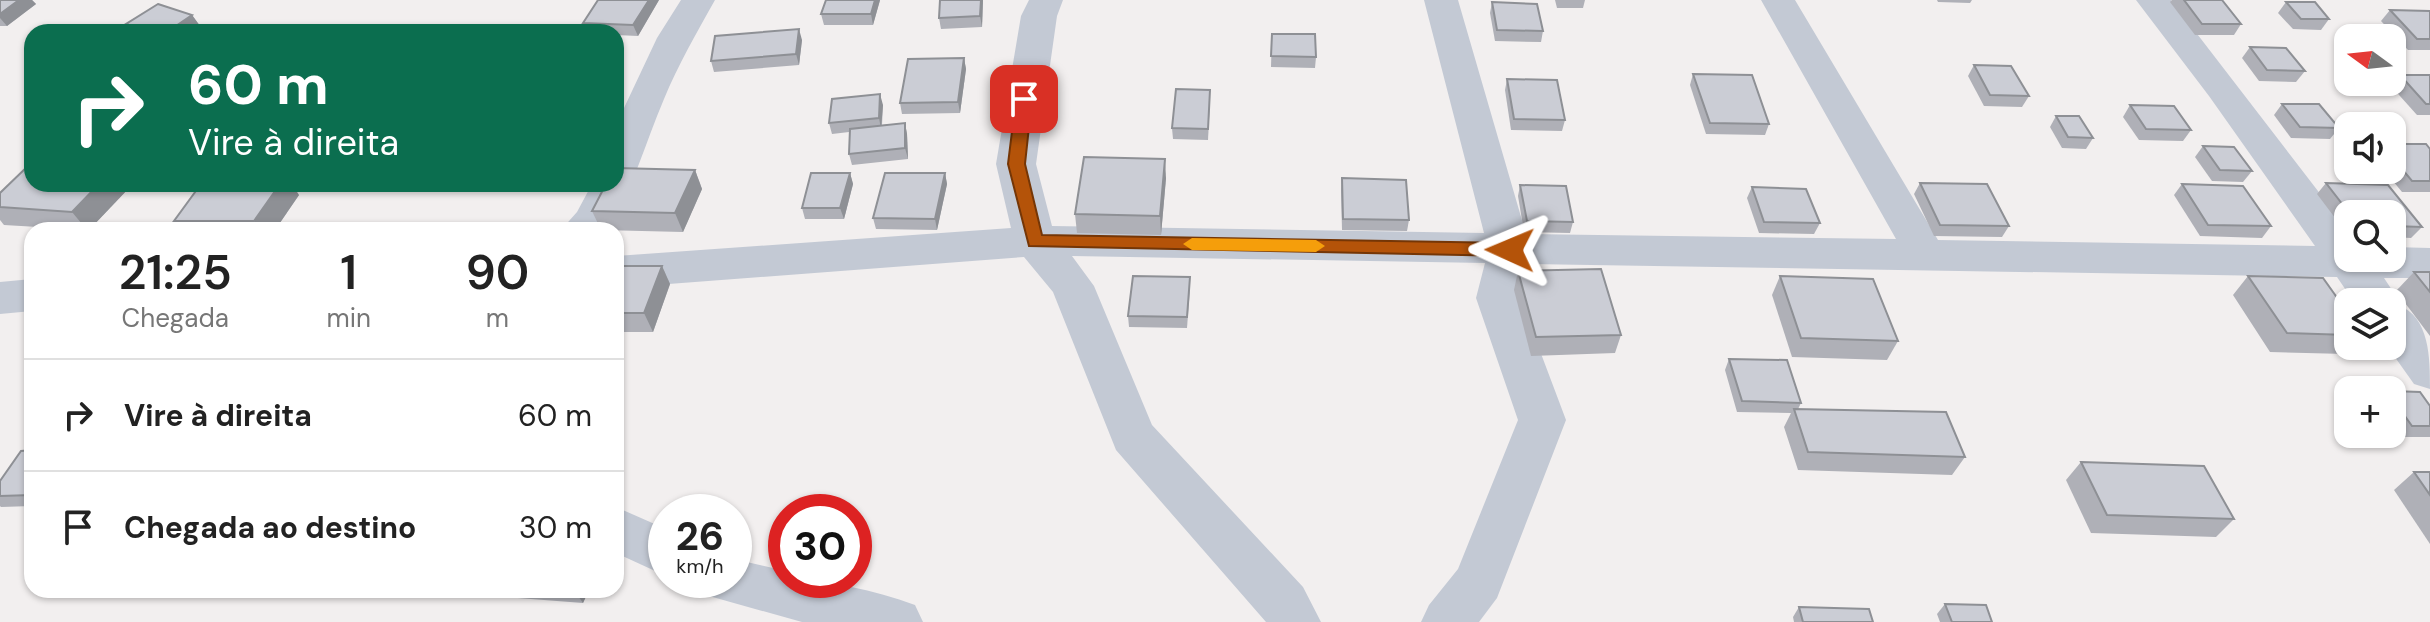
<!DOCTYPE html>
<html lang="pt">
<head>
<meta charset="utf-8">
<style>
  :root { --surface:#fff; --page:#f6f6f6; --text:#222; --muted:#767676; --line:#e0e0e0 }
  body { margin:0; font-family:"DM Sans",sans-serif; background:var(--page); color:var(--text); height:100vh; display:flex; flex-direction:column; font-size:30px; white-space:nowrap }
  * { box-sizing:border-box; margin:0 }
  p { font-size:26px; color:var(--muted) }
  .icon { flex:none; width:44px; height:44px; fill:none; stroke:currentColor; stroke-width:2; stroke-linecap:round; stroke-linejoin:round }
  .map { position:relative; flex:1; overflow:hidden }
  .sheet { position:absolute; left:24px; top:222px; width:600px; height:376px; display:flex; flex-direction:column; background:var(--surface); border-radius:24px; box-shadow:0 2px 6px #0004 }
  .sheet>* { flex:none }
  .top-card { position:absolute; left:24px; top:24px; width:600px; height:168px; border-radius:24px; box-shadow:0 2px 6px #0004; background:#0b6e4f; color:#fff; overflow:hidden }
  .needle { width:52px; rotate:285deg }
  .controls { position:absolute; left:2334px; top:24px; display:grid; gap:16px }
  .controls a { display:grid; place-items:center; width:72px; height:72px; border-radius:16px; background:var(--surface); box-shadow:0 2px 6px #0004; font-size:40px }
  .speed { position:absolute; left:648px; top:494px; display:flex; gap:16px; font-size:40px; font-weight:700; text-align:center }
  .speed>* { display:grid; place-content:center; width:104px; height:104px; border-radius:50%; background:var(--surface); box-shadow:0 2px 6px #0004; line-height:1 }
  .speed small { font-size:20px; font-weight:400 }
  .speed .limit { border:12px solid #d22; background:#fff; color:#111 }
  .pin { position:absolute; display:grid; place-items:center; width:68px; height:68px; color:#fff; margin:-34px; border-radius:16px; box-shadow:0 4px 12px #0006 }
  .me { position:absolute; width:88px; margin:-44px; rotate:271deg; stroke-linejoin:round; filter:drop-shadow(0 0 6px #0008) }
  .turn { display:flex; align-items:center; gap:28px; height:168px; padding:0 32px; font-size:36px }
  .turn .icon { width:104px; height:104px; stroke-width:2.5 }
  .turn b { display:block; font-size:56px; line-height:68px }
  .eta { display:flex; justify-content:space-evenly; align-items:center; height:136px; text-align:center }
  .eta b { font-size:48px; font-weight:600; line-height:56px }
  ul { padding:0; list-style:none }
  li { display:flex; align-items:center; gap:24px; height:112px; padding:0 32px; border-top:2px solid var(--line) }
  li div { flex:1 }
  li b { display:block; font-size:30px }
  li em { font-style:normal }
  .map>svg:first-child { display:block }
</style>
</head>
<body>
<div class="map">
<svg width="2430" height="622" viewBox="0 0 2430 622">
  <rect width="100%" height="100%" fill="#f2efef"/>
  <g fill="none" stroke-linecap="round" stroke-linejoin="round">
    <g fill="#c3c9d4" fill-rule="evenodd">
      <path d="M681,0H715C697,32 678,65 664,99C645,144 633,188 608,230H561L577,212L592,184H616V125L657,38Z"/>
      <path d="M1029,0H1063L1057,16L1036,164L1052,226L1484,233L1424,0H1458L1526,234L1896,239L1761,0H1795L1938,240L2315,246L2209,96L2136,0H2171L2348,230V258H2392V247L2430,248V278H2384L2400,302L2398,305C2430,317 2430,358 2430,389L2414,384L2387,346H2392V302H2354L2337,277L1528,264L1520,298L1566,420L1497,598L1479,622H1421L1429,605L1458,569L1518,420L1476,298L1485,263L1072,256L1094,286L1152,425L1303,587L1321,622H1266L1116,450L1053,292L1024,257L616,288V256L1011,228L996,164L1021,16Z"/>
      <polygon points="32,279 32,311 0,314 0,282"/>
      <polygon points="616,507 666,529 666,576 616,553"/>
      <path d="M734,559L786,571V580C830,580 873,590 915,605L923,622H802L709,596L701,580H734Z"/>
    </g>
  </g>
  <g fill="#afb0b7">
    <polygon points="0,0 32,0 36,4 7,26 0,26"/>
    <polygon points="659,0 638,36 616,35 616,32 586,32 583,23"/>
    <polygon points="826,0 880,0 873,25 824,25 821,14"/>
    <polygon points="940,0 983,0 982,27 941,29 939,18"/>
    <polygon points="1555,0 1585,0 1583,8 1557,8"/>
    <polygon points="1937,0 1972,0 1970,3 1938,2"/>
    <polygon points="2172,0 2222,0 2241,24 2234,35 2195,35 2170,2"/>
    <polygon points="1492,2 1543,31 1541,42 1495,41 1490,13"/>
    <polygon points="2286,2 2329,19 2321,30 2293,29 2278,13"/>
    <polygon points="2390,10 2430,11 2430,50 2408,50 2381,21"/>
    <polygon points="192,15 200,26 191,32 131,32 126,24"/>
    <polygon points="1272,34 1316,57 1315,68 1271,67"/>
    <polygon points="802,40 799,65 714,72 711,61"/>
    <polygon points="2250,47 2305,71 2296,82 2259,81 2242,58"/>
    <polygon points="964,58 966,69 960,113 902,114 900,103"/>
    <polygon points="1974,65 2029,96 2022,107 1984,106 1968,76"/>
    <polygon points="1693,74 1769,124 1765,135 1706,134 1690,85"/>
    <polygon points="2400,75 2430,75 2430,115 2417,115 2391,86"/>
    <polygon points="1507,79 1565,120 1562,131 1511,130 1505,90"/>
    <polygon points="1210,101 1208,140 1173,139 1172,128"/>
    <polygon points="2282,104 2339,128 2330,139 2291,138 2274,115"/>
    <polygon points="883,105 882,125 905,123 907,134 908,159 852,165 849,154 849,132 832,134 829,123"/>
    <polygon points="2130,105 2191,130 2183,141 2139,140 2123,117"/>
    <polygon points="2056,116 2093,138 2086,149 2062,148 2050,127"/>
    <polygon points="2392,144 2430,149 2430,192 2402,192 2384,170 2392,170"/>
    <polygon points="2203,146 2252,171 2243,182 2212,181 2195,157"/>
    <polygon points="695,170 702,189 683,232 601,230 592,211"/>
    <polygon points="850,173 853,184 844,219 805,219 802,208"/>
    <polygon points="945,173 947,184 937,230 876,229 873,218"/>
    <polygon points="1166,178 1161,235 1077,233 1075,214"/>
    <polygon points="1342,178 1409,220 1407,231 1342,230 1341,190"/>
    <polygon points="1920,183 2009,226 2002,237 1934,236 1914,194"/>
    <polygon points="2326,183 2422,227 2411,238 2392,237 2392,214 2348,214 2348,235 2317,194"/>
    <polygon points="2182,184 2271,226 2262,238 2200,236 2174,195"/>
    <polygon points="1520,185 1573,222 1570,233 1524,232 1518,196"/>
    <polygon points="1752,187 1820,223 1814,234 1759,233 1747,198"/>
    <polygon points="129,188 89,230 4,225 0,220 0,193"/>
    <polygon points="299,195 275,230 181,230 174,221"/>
    <polygon points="616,266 662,266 670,284 653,332 616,332"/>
    <polygon points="1518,271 1621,335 1615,353 1531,356 1514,290"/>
    <polygon points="2414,272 2430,272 2430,336 2396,291"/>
    <polygon points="1780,276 1898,341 1887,360 1792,357 1772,295"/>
    <polygon points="2248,276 2348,313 2348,346 2353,346 2346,354 2270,352 2233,295"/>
    <polygon points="1190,288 1187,328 1129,327 1128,316"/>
    <polygon points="1729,359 1801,403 1798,409 1965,457 1952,475 1798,470 1784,427 1791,413 1737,412 1725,370"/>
    <polygon points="2392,391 2430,426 2430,437 2401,437 2392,424"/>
    <polygon points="32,450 32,506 1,507 0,506 0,481"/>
    <polygon points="2081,462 2234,519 2216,537 2091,533 2066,480"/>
    <polygon points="2414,472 2430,472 2430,544 2394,490"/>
    <polygon points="499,590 589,590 583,603 504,597"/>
    <polygon points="1945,604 1992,622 1940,622 1937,614"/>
    <polygon points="1799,607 1873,622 1794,622 1793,617"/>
  </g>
  <g fill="#8e9095">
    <polygon points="19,0 32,0 36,4 7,26 0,18 0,14"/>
    <polygon points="649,0 659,0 638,36 633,25"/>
    <polygon points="875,0 880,0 873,25 871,14"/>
    <polygon points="981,0 983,0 982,27 980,16"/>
    <polygon points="192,15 200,26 191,32 167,32"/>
    <polygon points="799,29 802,40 799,65 796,54"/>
    <polygon points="964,58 966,69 960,113 958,102"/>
    <polygon points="880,94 883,105 881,129 879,118"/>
    <polygon points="905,123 907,134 908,159 905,148"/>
    <polygon points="1165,159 1166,178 1161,235 1160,216"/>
    <polygon points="695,170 702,189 683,232 675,213"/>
    <polygon points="850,173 853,184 844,219 840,208"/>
    <polygon points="945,173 947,184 937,230 935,219"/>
    <polygon points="99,184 126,184 129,188 89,230 87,230 72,212"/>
    <polygon points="280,184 292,184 299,195 275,230 261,230 254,221"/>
    <polygon points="662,266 670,284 653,332 644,313"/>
    <polygon points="577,590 589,590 583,603 576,593"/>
  </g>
  <g fill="#cbcdd5" stroke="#8e9095" stroke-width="2">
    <polygon points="0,0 19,0 0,14"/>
    <polygon points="598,0 649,0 633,25 583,23"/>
    <polygon points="826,0 875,0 871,14 821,14"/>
    <polygon points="940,0 981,0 980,16 939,18"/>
    <polygon points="2184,0 2222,0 2241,24 2202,24"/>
    <polygon points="1492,2 1537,4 1543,31 1497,30"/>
    <polygon points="2286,2 2315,2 2329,19 2301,19"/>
    <polygon points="158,4 192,15 167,32 152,32 126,24"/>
    <polygon points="2390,10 2430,11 2430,39 2417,39"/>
    <polygon points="799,29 796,54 711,61 715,36"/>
    <polygon points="1272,34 1315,34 1316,57 1271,56"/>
    <polygon points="2250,47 2286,48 2305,71 2267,70"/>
    <polygon points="964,58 958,102 900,103 908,59"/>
    <polygon points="1974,65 2011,66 2029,96 1990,95"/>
    <polygon points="1693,74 1752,75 1769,124 1710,123"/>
    <polygon points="2400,75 2430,75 2430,104 2426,104"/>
    <polygon points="1507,79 1557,80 1565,120 1514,119"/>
    <polygon points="1176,89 1210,90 1208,129 1172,128"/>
    <polygon points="880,94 879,118 829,123 832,99"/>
    <polygon points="2282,104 2319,104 2339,128 2300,127"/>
    <polygon points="2130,105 2174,106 2191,130 2146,129"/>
    <polygon points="2056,116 2079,116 2093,138 2068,137"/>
    <polygon points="905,123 905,148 849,154 850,129"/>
    <polygon points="2392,144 2426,144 2430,149 2430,181 2412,181 2392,157"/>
    <polygon points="2203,146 2234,147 2252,171 2220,170"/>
    <polygon points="1084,157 1165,159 1160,216 1075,214"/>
    <polygon points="30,164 32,164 32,184 99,184 72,212 0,207 0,193"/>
    <polygon points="616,168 695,170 675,213 592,211 606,184 616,184"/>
    <polygon points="811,173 850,173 840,208 802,208"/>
    <polygon points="885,173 945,173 935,219 873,218"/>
    <polygon points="1342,178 1406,180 1409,220 1343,219"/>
    <polygon points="1920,183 1987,184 2009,226 1940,225"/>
    <polygon points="2326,183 2388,185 2422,227 2392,226 2392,214 2350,214"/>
    <polygon points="201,184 280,184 254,221 174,221"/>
    <polygon points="2182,184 2243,186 2271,226 2208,225"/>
    <polygon points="1520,185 1566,186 1573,222 1527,221"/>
    <polygon points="1752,187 1806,189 1820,223 1764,222"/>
    <polygon points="616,266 662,266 644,313 616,313"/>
    <polygon points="1601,269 1621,335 1536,337 1518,271"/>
    <polygon points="2414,272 2430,272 2430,292"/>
    <polygon points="1133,276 1190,277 1187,317 1128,316"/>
    <polygon points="1780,276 1873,279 1898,341 1801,338"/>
    <polygon points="2248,276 2323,278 2348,313 2348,335 2287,333"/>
    <polygon points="1729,359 1787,360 1801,403 1742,401"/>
    <polygon points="2392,391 2420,392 2430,406 2430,426 2412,426 2392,398"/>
    <polygon points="1794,409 1946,412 1965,457 1808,452"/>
    <polygon points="32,450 32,495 0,496 0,481 21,451"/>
    <polygon points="2081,462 2204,466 2234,519 2107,515"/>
    <polygon points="2414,472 2430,472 2430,495"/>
    <polygon points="535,590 577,590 576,593"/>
    <polygon points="1945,604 1986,605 1992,622 1952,622"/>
    <polygon points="1799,607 1869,609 1873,622 1803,622"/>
  </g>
  <polygon fill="#b45309" stroke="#753606" stroke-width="2" points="1024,94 1032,99 1025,164 1042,235 1510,243 1518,250 1510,256 1029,246 1008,164 1016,99"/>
  <polygon fill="#f59e0b" points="1192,238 1316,240 1325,246 1316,252 1192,250 1183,244"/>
</svg>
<div class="controls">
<a><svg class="needle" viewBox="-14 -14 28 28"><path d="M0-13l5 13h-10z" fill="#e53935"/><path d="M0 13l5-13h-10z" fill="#767676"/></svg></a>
<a><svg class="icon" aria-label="sound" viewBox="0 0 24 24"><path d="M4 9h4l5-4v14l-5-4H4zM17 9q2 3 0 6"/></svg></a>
<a><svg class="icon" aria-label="search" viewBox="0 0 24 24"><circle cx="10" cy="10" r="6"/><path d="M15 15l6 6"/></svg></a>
<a><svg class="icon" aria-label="layers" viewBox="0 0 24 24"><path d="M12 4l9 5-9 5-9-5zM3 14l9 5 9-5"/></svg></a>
<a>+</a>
</div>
<div class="speed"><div>26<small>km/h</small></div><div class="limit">30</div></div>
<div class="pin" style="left:1024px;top:99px;background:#d93025"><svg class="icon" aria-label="arrive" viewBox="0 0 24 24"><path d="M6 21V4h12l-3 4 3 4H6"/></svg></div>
<svg class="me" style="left:1510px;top:250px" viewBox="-20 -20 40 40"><path d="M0-17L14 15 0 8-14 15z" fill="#b45309" stroke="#fff" stroke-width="4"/></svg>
<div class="top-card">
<div class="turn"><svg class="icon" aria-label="right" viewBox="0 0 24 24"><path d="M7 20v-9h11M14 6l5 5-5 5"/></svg><div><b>60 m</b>Vire à direita</div></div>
</div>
<section class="sheet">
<div class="eta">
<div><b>21:25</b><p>Chegada</p></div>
<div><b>1</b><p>min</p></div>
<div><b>90</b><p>m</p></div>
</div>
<ul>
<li><svg class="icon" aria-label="right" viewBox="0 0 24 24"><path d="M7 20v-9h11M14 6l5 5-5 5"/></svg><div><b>Vire à direita</b></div><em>60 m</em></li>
<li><svg class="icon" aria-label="arrive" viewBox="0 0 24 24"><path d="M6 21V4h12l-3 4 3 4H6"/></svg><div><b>Chegada ao destino</b></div><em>30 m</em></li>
</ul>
</section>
</div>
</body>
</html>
